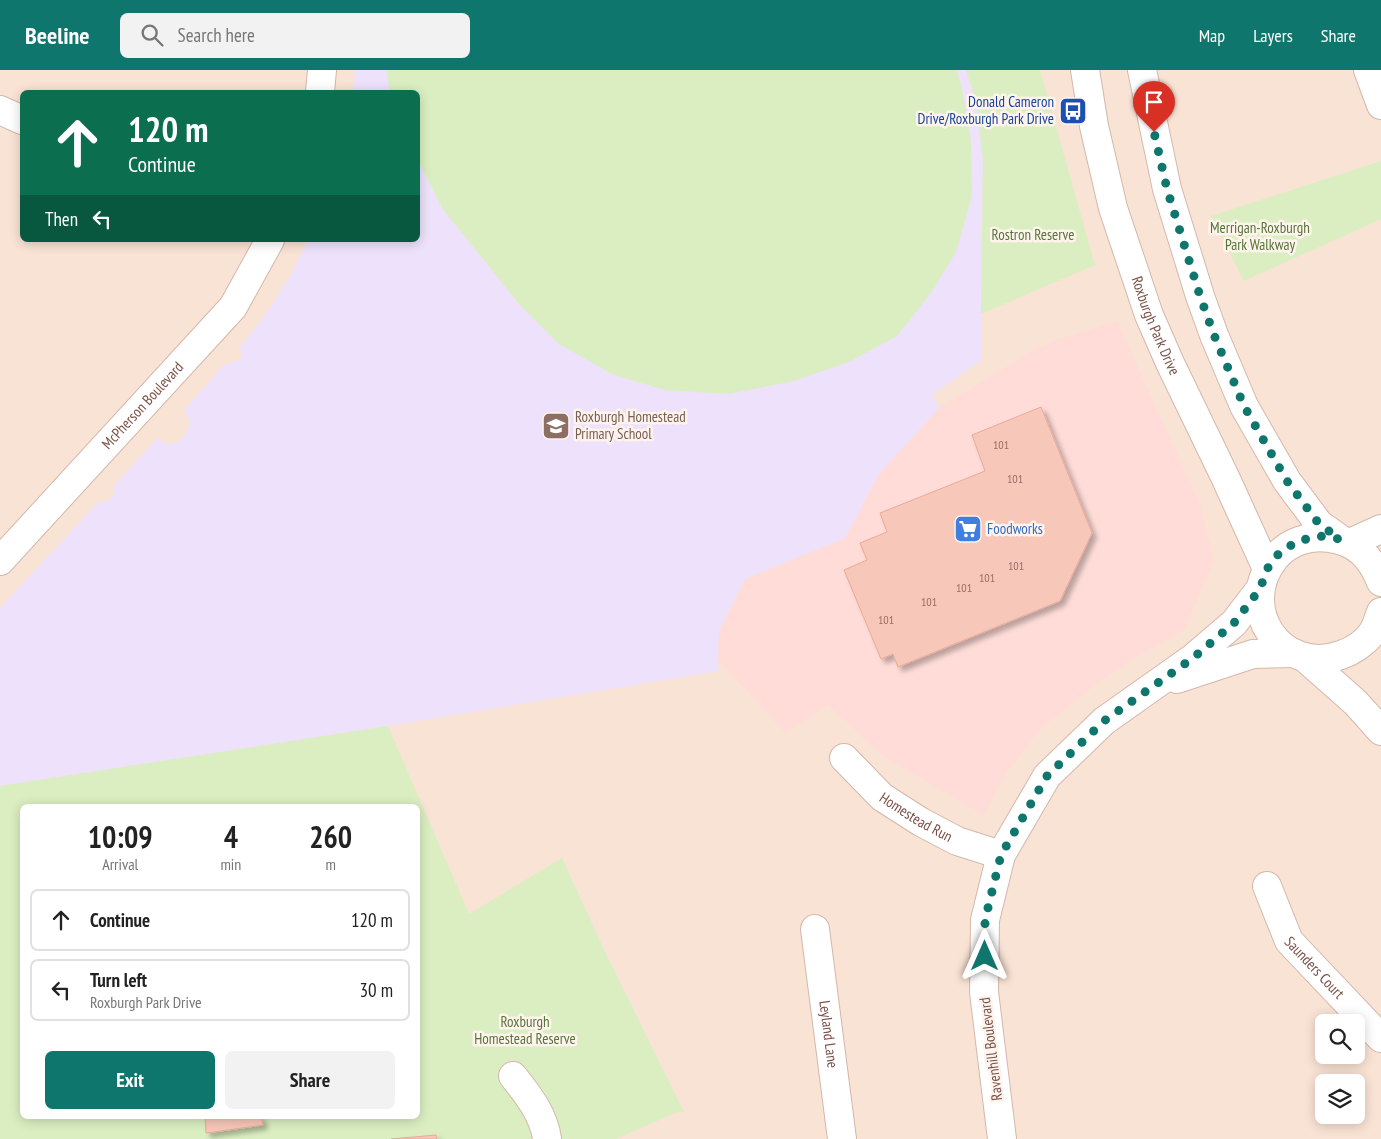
<!DOCTYPE html>
<html lang="en">
<head>
<meta charset="utf-8">
<style>
  :root { --surface:#fff; --page:#f2f2f2; --text:#222; --muted:#767676; --line:#e0e0e0; --accent:#0f766e }
  body { margin:0; font-family:"PT Sans Narrow",sans-serif; background:var(--page); color:var(--text); height:100vh; display:flex; flex-direction:column; font-size:19px; white-space:nowrap }
  * { box-sizing:border-box; margin:0 }
  p { font-size:16px; color:var(--muted) }
  .icon { flex:none; width:28px; height:28px; fill:none; stroke:currentColor; stroke-width:2; stroke-linecap:round; stroke-linejoin:round }
  .map { position:relative; flex:1; overflow:hidden }
  .side { position:absolute; left:20px; top:734px; width:400px; height:315px; display:flex; flex-direction:column; background:var(--surface); border-radius:8px; box-shadow:0 2px 12px #0003 }
  .side>* { flex:none }
  .guide { position:absolute; left:20px; top:20px; width:400px; height:152px; border-radius:8px; box-shadow:0 2px 12px #0003; background:#0b6e4f; color:#fff; overflow:hidden }
  .fabs { position:absolute; left:1315px; top:944px; display:grid; gap:10px }
  .fabs a { display:grid; place-items:center; width:50px; height:50px; border-radius:8px; background:var(--surface); box-shadow:0 2px 12px #0003; font-size:25px }
  .pin { position:absolute; display:grid; place-items:center; width:42px; height:42px; color:#fff; margin:-51px -21px; border-radius:50% 50% 50% 0; rotate:-45deg; box-shadow:0 0 5px #0007 }
  .pin .icon { rotate:45deg }
  .me { position:absolute; width:55px; margin:-28px; rotate:0deg; stroke-linejoin:round; filter:drop-shadow(0 0 4px #0008) }
  .turn { display:flex; align-items:center; gap:18px; height:105px; padding:0 25px; font-size:22px }
  .turn .icon { width:65px; height:65px; stroke-width:2.5 }
  .turn b { display:block; font-size:35px; line-height:42px }
  .then { display:flex; align-items:center; height:48px; padding:0 25px; background:#0003; gap:10px; font-size:19px }
  .eta { display:flex; justify-content:space-evenly; align-items:center; height:85px; text-align:center }
  .eta b { font-size:30px; font-weight:700; line-height:35px }
  .action { display:flex; gap:10px; margin-top:auto; padding:10px 25px }
  .action a { flex:1; height:58px; border-radius:8px; background:var(--accent); color:#fff; font-size:20px; font-weight:700; line-height:58px; text-align:center }
  .action a+a { background:var(--page); color:var(--text) }
  ul { padding:0; list-style:none }
  li { display:flex; align-items:center; gap:15px; height:62px; margin:0 10px 8px; padding:0 15px; border:2px solid var(--line); border-radius:8px }
  li div { flex:1 }
  li b { display:block; font-size:19px }
  li em { font-style:normal }
  header { display:flex; align-items:center; gap:30px; box-sizing:border-box; height:70px; padding:0 25px; background:var(--accent); color:#fff }
  header strong { font-size:24px }
  nav { display:flex; gap:28px; margin-inline-start:auto; font-size:18px }
  .search { width:350px; height:45px; background:var(--page); display:flex; align-items:center; gap:12px; box-sizing:border-box; padding:0 18px; border-radius:8px; color:var(--muted); font-size:19px }
  .map>svg:first-child { display:block }
</style>
</head>
<body>
<header>
<strong>Beeline</strong>
<div class="search"><svg class="icon" aria-label="search" viewBox="0 0 24 24"><circle cx="10" cy="10" r="6"/><path d="M15 15l6 6"/></svg>Search here</div>
<nav><a>Map</a><a>Layers</a><a>Share</a></nav>
</header>
<div class="map">
<svg width="1381" height="1069" viewBox="0 0 1381 1069">
  <defs>
    <filter id="shadow"><feDropShadow dx="4.5" dy="4.5" stdDeviation="2.5" flood-color="#0004"/></filter>
  </defs>
  <rect width="100%" height="100%" fill="#fef0e4"/>
  <path fill="#f9e3d5" fill-rule="evenodd" d="M0,0H1381V1069H0ZM22,22H418V170H22ZM22,736H418V1046H22ZM1324,952H1356V985H1324ZM1324,1012H1356V1045H1324Z"/>
  <polygon fill="#ffdcd8" points="1117,251 1200,434 1214,491 1184,560 1127,593 1082,625 1041,659 1009,699 983,745 880,684 828,635 786,663 718,590 719,561 745,509 845,468 879,404 939,338 1034,280 1054,271"/>
  <polygon fill="#ede1fb" points="356,0 966,0 976,32 983,89 981,291 933,324 939,338 879,404 845,468 745,509 719,561 718,590 719,601 388,656 0,716 0,538 98,432 106,432 113,425 113,417 157,368 167,374 179,372 187,362 190,350 184,340 224,295 242,289 240,277 265,245 289,208 308,170 418,170 418,22 352,22"/>
  <g fill="#dbeec1" fill-rule="evenodd">
    <polygon points="387,0 956,0 961,13 971,71 972,126 956,182 931,223 897,266 851,291 794,311 728,324 665,320 614,305 559,274 519,234 442,138 418,90 418,22 391,22 389,16"/>
    <polygon points="966,0 1040,0 1095,195 981,244 983,89 976,32"/>
    <polygon points="1381,91 1381,149 1244,211 1211,146"/>
    <path d="M388,656L469,844L562,788L609,890L684,1042H677L616,1069H0V716ZM22,736H418V1046H22Z"/>
  </g>
  <g fill="#f7c7b9" stroke="#eba997" filter="url(#shadow)">
    <polygon points="1041,337 1092,463 1060,531 898,597 893,584 881,589 844,500 867,490 860,473 887,462 880,443 985,401 972,365"/>
    <polygon points="205,1046 261,1046 263,1055 206,1063"/>
    <polygon points="436,1065 437,1069 391,1069"/>
  </g>
  <g fill="none" stroke-linecap="round" stroke-linejoin="round">
    <g stroke="#d4b7ab" stroke-width="30">
      <g id="minor">
        <path id="s1" d="M1085,0L1094,56L1113,138L1149,245L1170,293L1226,409L1267,499"/>
        <polyline points="1142,0 1167,119 1200,226 1214,265 1244,336 1287,411 1319,454 1340,469"/>
        <polyline points="1368,0 1381,35"/>
        <polyline points="320,22 322,0"/>
        <polyline points="0,40 22,50"/>
        <polyline points="1350,473 1381,459"/>
        <path id="s2" d="M0,491L233,237L270,170"/>
        <path d="M1381,512C1371,487 1357,472 1329,468C1309,465 1288,472 1275,488C1235,538 1281,606 1341,585C1352,581 1365,573 1372,563C1376,558 1378,549 1381,542"/>
        <polyline points="1304,587 1356,633 1381,661"/>
        <polyline points="1177,609 1253,584 1294,583"/>
        <path id="s3" d="M844,688L882,727L921,752L957,771L1001,785"/>
        <path id="s4" d="M1267,816L1289,871L1381,968"/>
        <path id="s5" d="M815,859L842,1069"/>
        <path d="M513,1006C528,1025 544,1045 547,1069"/>
        <polyline points="1002,1069 984,922 985,850 1001,785 1047,706 1104,651 1193,588 1234,553 1260,519"/>
      </g>
    </g>
    <use href="#minor" stroke="#fff" stroke-width="28"/>
  </g>
  <g fill="none" stroke-linecap="round" stroke-linejoin="round">
    <polyline stroke="#0f766e" stroke-width="9" stroke-dasharray="0 16.2" points="985,886 985,850 1001,785 1047,706 1104,651 1193,588 1234,553 1260,519 1267,499 1280,482 1298,471 1319,466 1340,469 1319,454 1287,411 1244,336 1214,265 1200,226 1167,119 1154,62"/>
  </g>
  <defs>
    <g id="bus-square" transform="scale(1.4375)"><rect x="-9" y="-9" width="18" height="18" rx="4" fill="#1a4fb4" stroke="#fff4ed"/><path d="M-5-6H5V4H4V6H2V4H-2V6H-4V4H-5ZM-3.5-4V0h7V-4ZM-3.5 1.2v1.5H-2V1.2ZM2 1.2v1.5H3.5V1.2Z" fill="#fff"/></g>
    <g id="school-square" transform="scale(1.4375)"><rect x="-9" y="-9" width="18" height="18" rx="4" fill="#8d6e63" stroke="#fff4ed"/><path d="M0-5L7-2L0 1L-7-2ZM-4 1L0 2.5L4 1V4Q0 6-4 4Z" fill="#fff"/></g>
    <g id="supermarket-square" transform="scale(1.4375)"><rect x="-9" y="-9" width="18" height="18" rx="4" fill="#3f7fe0" stroke="#fff4ed"/><path d="M-6-5.5h2.5l.6 2H6L4.5 2H-2.5L-4.4-4H-6ZM-1.5 3.2a1.3 1.3 0 1 0 .1 0ZM3 3.2a1.3 1.3 0 1 0 .1 0Z" fill="#fff"/></g>
  </defs>
  <g fill-rule="evenodd">
    <use href="#bus-square" x="1073" y="41"/>
    <use href="#school-square" x="556" y="356"/>
    <use href="#supermarket-square" x="968" y="459"/>
  </g>
  <g text-anchor="middle" stroke-width="5" stroke-linejoin="round" paint-order="stroke">
    <g font-size="12" fill="#996e64">
      <text x="1001" y="379">101</text>
      <text x="1015" y="413">101</text>
      <text x="1016" y="500">101</text>
      <text x="987" y="512">101</text>
      <text x="964" y="522">101</text>
      <text x="929" y="536">101</text>
      <text x="886" y="554">101</text>
    </g>
    <g font-size="15" fill="#164399" stroke="#fff4ed" text-anchor="end">
      <text x="1054" y="37">Donald Cameron<tspan x="1054" dy="17">Drive/Roxburgh Park Drive</tspan></text>
    </g>
    <g font-size="15" fill="#557538" stroke="#fff4ed">
      <text x="1260" y="163">Merrigan-Roxburgh<tspan x="1260" dy="17">Park Walkway</tspan></text>
      <text x="1033" y="170">Rostron Reserve</text>
      <text x="525" y="957">Roxburgh<tspan x="525" dy="17">Homestead Reserve</tspan></text>
    </g>
    <g font-size="15" fill="#7a5047" stroke="#fff4ed">
      <text dy="5" stroke="none"><textPath href="#s1" startOffset="266">Roxburgh Park Drive</textPath></text>
      <text dy="5" stroke="none"><textPath href="#s2" startOffset="211">McPherson Boulevard</textPath></text>
      <text dy="5" stroke="none"><textPath href="#s3" startOffset="94">Homestead Run</textPath></text>
      <text dy="5" stroke="none"><textPath href="#s4" startOffset="96">Saunders Court</textPath></text>
      <text dy="5" stroke="none"><textPath href="#s5" startOffset="106">Leyland Lane</textPath></text>
      <text transform="translate(991 979) rotate(-97)" y="5">Ravenhill Boulevard</text>
    </g>
    <g font-size="15" fill="#785e54" stroke="#fff4ed" text-anchor="start">
      <text x="575" y="352">Roxburgh Homestead<tspan x="575" dy="17">Primary School</tspan></text>
    </g>
    <g font-size="15" fill="#366cbe" stroke="#fff4ed" text-anchor="start">
      <text x="987" y="464">Foodworks</text>
    </g>
  </g>
</svg>
<div class="fabs">
<a><svg class="icon" aria-label="search" viewBox="0 0 24 24"><circle cx="10" cy="10" r="6"/><path d="M15 15l6 6"/></svg></a>
<a><svg class="icon" aria-label="layers" viewBox="0 0 24 24"><path d="M12 4l9 5-9 5-9-5zM3 14l9 5 9-5"/></svg></a>
</div>
<div class="pin" style="left:1154px;top:62px;background:#d93025"><svg class="icon" aria-label="arrive" viewBox="0 0 24 24"><path d="M6 21V4h12l-3 4 3 4H6"/></svg></div>
<svg class="me" style="left:985px;top:886px" viewBox="-20 -20 40 40"><path d="M0-17L14 15 0 8-14 15z" fill="#0f766e" stroke="#fff" stroke-width="4"/></svg>
<div class="guide">
<div class="turn"><svg class="icon" aria-label="ahead" viewBox="0 0 24 24"><path d="M12 20V5M6 11l6-6 6 6"/></svg><div><b>120 m</b>Continue</div></div>
<div class="then">Then<svg class="icon" aria-label="left" viewBox="0 0 24 24"><path d="M17 20v-9H6M10 6l-5 5 5 5"/></svg></div>
</div>
<section class="side">
<div class="eta">
<div><b>10:09</b><p>Arrival</p></div>
<div><b>4</b><p>min</p></div>
<div><b>260</b><p>m</p></div>
</div>
<ul>
<li><svg class="icon" aria-label="ahead" viewBox="0 0 24 24"><path d="M12 20V5M6 11l6-6 6 6"/></svg><div><b>Continue</b></div><em>120 m</em></li>
<li><svg class="icon" aria-label="left" viewBox="0 0 24 24"><path d="M17 20v-9H6M10 6l-5 5 5 5"/></svg><div><b>Turn left</b><p>Roxburgh Park Drive</p></div><em>30 m</em></li>
</ul>
<div class="action"><a>Exit</a><a>Share</a></div>
</section>
</div>
</body>
</html>
